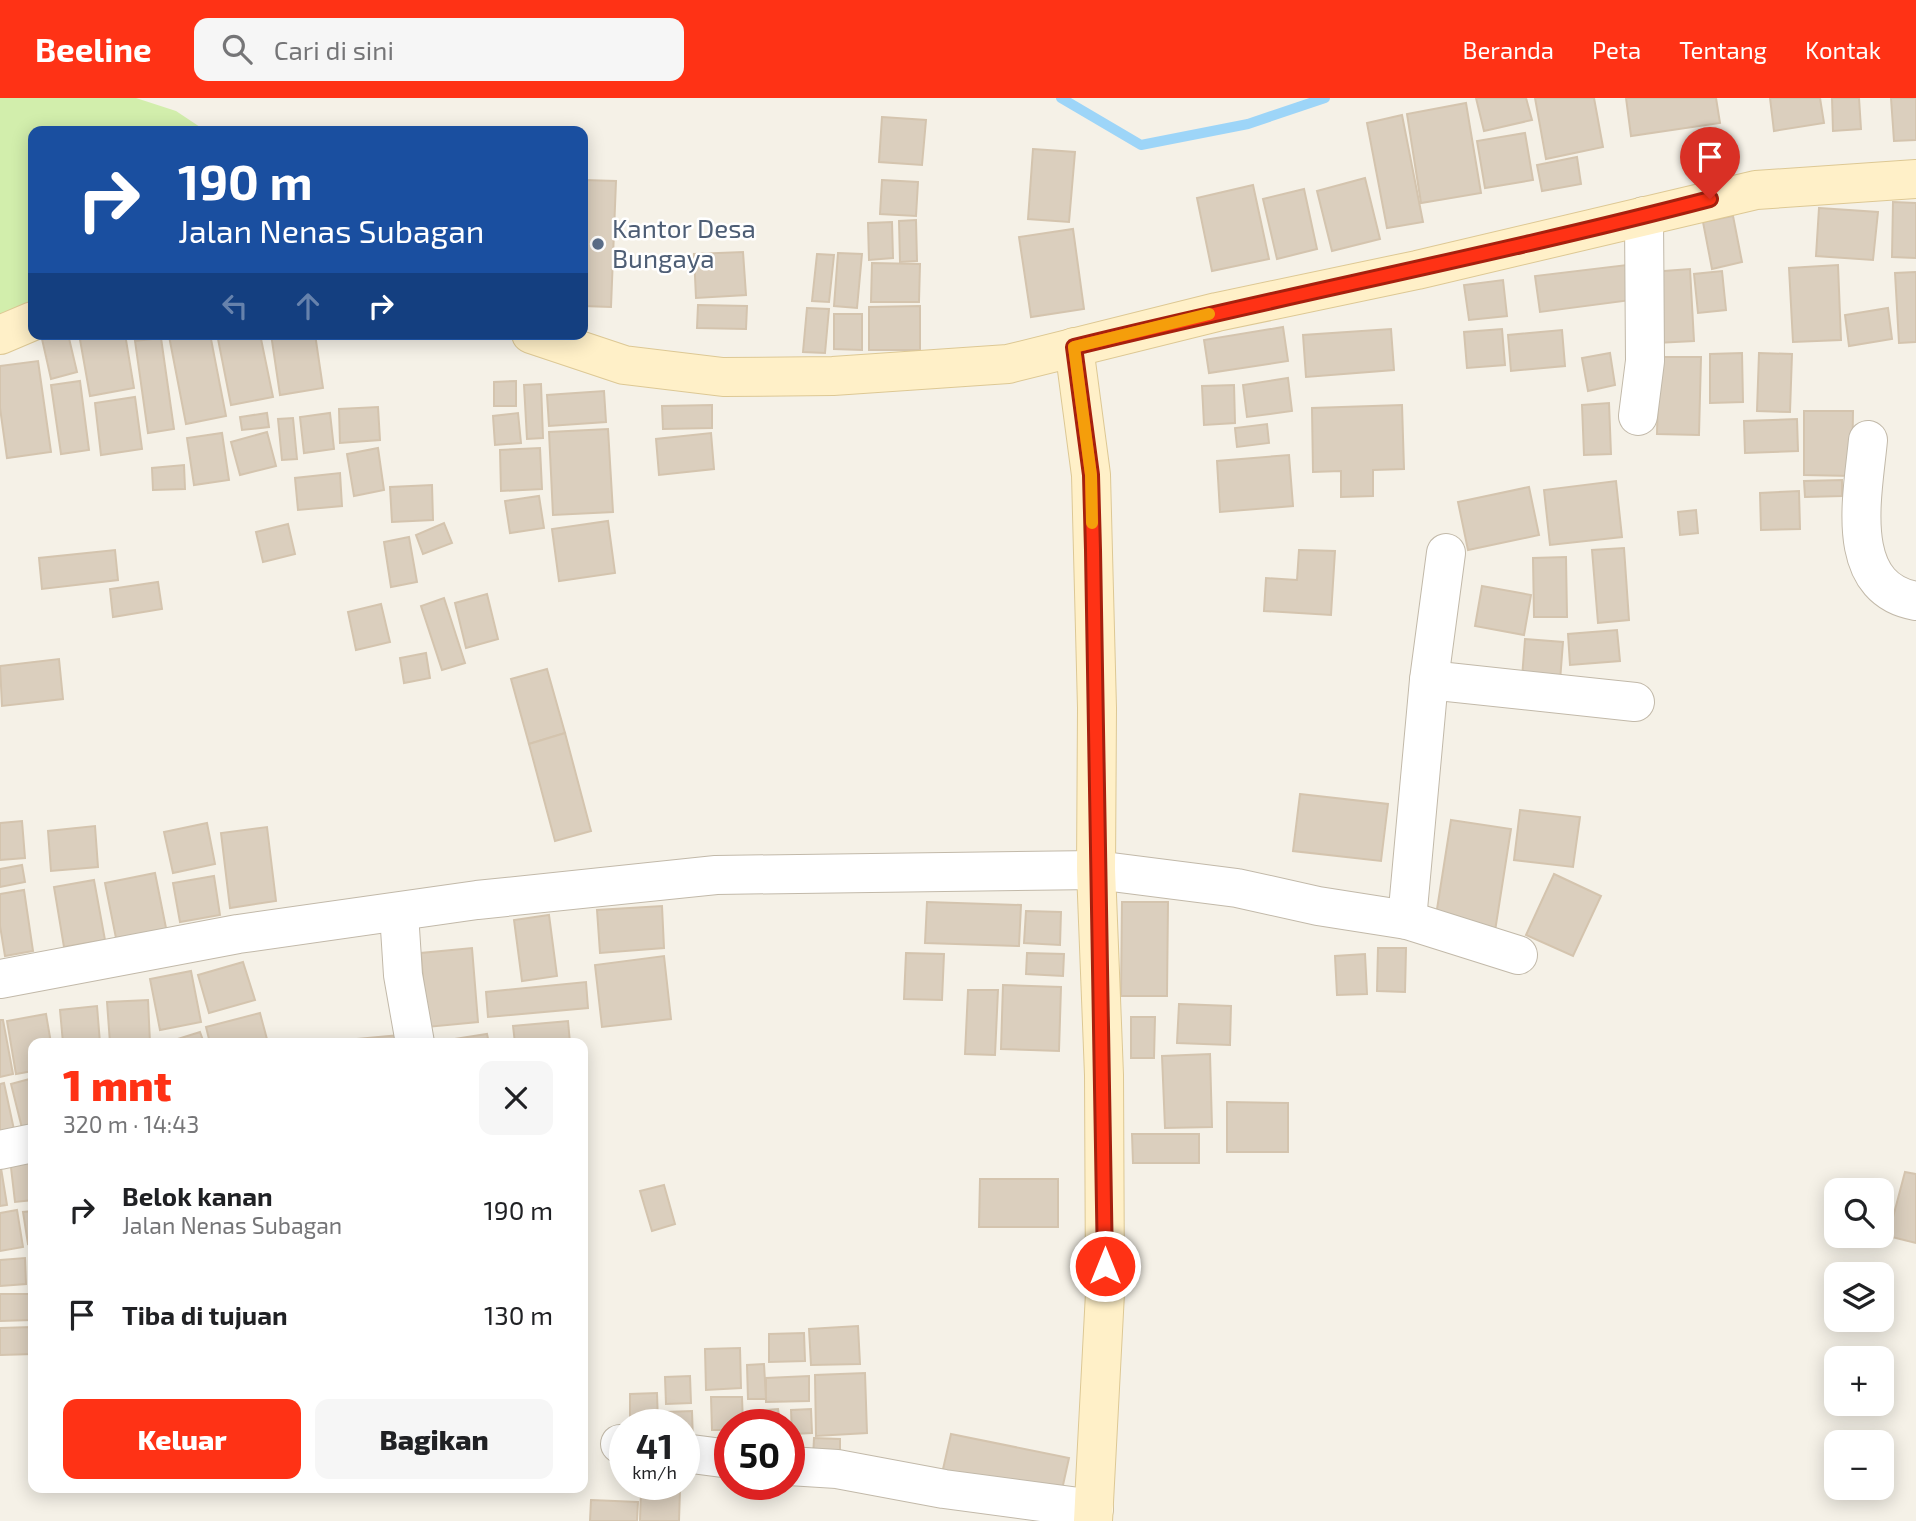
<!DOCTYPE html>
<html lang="id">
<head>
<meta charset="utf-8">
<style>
  :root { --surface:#fff; --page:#f6f6f6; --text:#202124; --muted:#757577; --accent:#ff3215 }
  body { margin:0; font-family:"Exo 2",sans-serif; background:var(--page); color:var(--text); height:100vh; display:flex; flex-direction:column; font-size:26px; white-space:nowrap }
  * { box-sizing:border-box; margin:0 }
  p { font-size:23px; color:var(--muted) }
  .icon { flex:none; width:38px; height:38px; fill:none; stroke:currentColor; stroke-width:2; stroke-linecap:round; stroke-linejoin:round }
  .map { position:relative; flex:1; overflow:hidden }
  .drawer { position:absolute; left:28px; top:940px; width:560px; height:455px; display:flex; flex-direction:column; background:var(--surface); border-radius:14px; box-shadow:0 4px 18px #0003 }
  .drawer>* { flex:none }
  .hud { position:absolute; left:28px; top:28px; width:560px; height:214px; border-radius:14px; box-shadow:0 4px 18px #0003; background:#1a4fa0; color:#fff; overflow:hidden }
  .controls { position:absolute; left:1824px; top:1080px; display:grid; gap:14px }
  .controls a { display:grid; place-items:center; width:70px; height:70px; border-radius:14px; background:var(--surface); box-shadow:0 4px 18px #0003; font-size:35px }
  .speed { position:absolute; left:609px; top:1311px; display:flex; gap:14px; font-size:35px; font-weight:700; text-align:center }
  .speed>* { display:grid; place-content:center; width:91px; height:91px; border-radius:50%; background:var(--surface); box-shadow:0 4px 18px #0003; line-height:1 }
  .speed small { font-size:18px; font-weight:400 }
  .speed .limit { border:10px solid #d22; background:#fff; color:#111 }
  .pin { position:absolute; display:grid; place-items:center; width:60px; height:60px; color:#fff; margin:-72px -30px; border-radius:50% 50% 50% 0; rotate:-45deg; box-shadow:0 0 7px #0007 }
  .pin .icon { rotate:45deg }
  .me { position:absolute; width:77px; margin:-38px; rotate:0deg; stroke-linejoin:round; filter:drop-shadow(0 0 5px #0008) }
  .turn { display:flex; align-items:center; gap:24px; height:147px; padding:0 35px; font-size:32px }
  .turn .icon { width:91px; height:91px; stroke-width:2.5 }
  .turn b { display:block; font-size:49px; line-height:60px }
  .lanes { display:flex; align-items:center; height:66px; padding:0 35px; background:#0003; justify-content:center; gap:35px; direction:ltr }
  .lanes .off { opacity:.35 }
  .round { display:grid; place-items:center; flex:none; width:74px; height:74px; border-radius:14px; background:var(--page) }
  .overview { display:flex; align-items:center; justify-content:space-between; height:119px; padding:0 35px }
  h1 { font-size:42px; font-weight:800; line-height:52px; color:var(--accent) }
  .cta { display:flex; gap:14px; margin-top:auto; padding:14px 35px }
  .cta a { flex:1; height:80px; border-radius:14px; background:var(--accent); color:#fff; font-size:28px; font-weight:800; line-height:80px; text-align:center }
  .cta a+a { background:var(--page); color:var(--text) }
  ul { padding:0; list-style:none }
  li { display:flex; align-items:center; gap:21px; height:105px; padding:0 35px }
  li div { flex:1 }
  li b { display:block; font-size:26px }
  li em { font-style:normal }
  header { display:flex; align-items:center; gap:42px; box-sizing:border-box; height:98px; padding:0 35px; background:var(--accent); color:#fff }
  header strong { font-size:33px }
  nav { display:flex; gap:38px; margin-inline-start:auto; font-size:24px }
  .search { width:490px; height:63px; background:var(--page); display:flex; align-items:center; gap:18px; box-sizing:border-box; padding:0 24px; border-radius:14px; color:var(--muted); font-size:26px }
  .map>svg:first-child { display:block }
</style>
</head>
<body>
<header>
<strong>Beeline</strong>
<div class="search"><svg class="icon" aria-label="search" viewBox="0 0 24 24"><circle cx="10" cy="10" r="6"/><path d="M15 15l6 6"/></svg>Cari di sini</div>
<nav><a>Beranda</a><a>Peta</a><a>Tentang</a><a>Kontak</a></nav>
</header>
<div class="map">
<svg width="1916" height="1423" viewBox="0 0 1916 1423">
  <rect width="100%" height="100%" fill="#f5f1e7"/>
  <polygon fill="#d2eeac" points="0,0 136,0 176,13 206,33 33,33 33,208 0,220"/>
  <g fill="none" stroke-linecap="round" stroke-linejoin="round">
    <polyline stroke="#9dd5f8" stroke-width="10" points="1061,0 1141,47 1248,26 1325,0"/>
  </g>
  <g fill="#dbcfbe" stroke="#d4c4ae" stroke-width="2">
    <polygon points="1476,0 1526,0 1532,22 1484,33"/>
    <polygon points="1535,0 1594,0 1603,49 1546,61"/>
    <polygon points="1626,0 1716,0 1720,25 1631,38"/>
    <polygon points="1770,0 1820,0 1824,25 1774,33"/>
    <polygon points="1832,0 1859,0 1861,31 1833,33"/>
    <polygon points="1891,0 1916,0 1916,42 1894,43"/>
    <polygon points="1466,5 1481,95 1421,105 1407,16"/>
    <polygon points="1402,17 1423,124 1387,130 1367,25"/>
    <polygon points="882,19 926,22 922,67 879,64"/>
    <polygon points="1525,35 1533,82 1485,90 1477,43"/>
    <polygon points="1033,51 1075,54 1069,124 1028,121"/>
    <polygon points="1577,59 1581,86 1542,93 1537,67"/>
    <polygon points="1365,80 1380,141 1332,153 1317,93"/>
    <polygon points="583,82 616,83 611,209 583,208"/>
    <polygon points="882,82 918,84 916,118 880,116"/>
    <polygon points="1253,87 1269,161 1212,173 1197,100"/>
    <polygon points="1304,91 1317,151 1277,161 1263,101"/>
    <polygon points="1893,104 1916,105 1916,160 1892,159"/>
    <polygon points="1819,110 1878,114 1873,162 1816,158"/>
    <polygon points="1733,118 1742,164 1712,171 1703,124"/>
    <polygon points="916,122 917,163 900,164 899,123"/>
    <polygon points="892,124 893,160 869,162 868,125"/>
    <polygon points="1073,131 1084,211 1031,219 1019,139"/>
    <polygon points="743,154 746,197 696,200 694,156"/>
    <polygon points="838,155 862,156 857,210 834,208"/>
    <polygon points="817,156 834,157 829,204 812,203"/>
    <polygon points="872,165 920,166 919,204 871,204"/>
    <polygon points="1635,166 1639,201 1540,214 1535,178"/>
    <polygon points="1838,167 1841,242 1793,244 1789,170"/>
    <polygon points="1690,171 1694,243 1656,245 1651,174"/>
    <polygon points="1722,173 1726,212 1698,215 1694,176"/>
    <polygon points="1916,174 1916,244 1899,245 1895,175"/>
    <polygon points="1503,182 1507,218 1469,222 1464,187"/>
    <polygon points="698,207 747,208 746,231 697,230"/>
    <polygon points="920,208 920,252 869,252 869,209"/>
    <polygon points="807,210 829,211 825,255 803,254"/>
    <polygon points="1888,210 1892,241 1849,248 1845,217"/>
    <polygon points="834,216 862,216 862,252 834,251"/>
    <polygon points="1283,229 1288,263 1209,275 1204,242"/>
    <polygon points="1391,231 1394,272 1306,279 1303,237"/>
    <polygon points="1502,231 1505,267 1467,270 1464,234"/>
    <polygon points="1562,232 1565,268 1511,273 1508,237"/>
    <polygon points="60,236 68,236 77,274 51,281 42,241"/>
    <polygon points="79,236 125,236 134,290 90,298"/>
    <polygon points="180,236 210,236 226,318 186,326 169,238"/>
    <polygon points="217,236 260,236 273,299 231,307"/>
    <polygon points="271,236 315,236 323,290 280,297"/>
    <polygon points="161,240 174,331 148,335 135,243"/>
    <polygon points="1610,255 1615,287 1588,293 1582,260"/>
    <polygon points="1742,255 1743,304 1710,305 1710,256"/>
    <polygon points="1759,255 1792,256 1790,314 1757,313"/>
    <polygon points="1659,259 1701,259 1699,337 1657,336"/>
    <polygon points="38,263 51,354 7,360 0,310 0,268"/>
    <polygon points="1288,280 1292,313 1247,319 1243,287"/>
    <polygon points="80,283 89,352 61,356 51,287"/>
    <polygon points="516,283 516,308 494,308 494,284"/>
    <polygon points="541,286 543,340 527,341 524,287"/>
    <polygon points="1234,287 1235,325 1204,327 1202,288"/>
    <polygon points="604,293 606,324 549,328 547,297"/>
    <polygon points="135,299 142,351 101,357 95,305"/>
    <polygon points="1609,305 1611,356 1584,357 1582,307"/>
    <polygon points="712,307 712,330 663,331 662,308"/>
    <polygon points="1402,307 1404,371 1373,372 1373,398 1341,399 1341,373 1313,374 1312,310"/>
    <polygon points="378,309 380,342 340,345 339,311"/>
    <polygon points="1804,313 1853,313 1852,378 1804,377"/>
    <polygon points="267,315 269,329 242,332 240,319"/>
    <polygon points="330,315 334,351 304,355 300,319"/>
    <polygon points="518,315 521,345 495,347 493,318"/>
    <polygon points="293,320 297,361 282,362 278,321"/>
    <polygon points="1797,321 1798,353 1745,355 1744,323"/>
    <polygon points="1267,326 1269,345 1237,349 1235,330"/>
    <polygon points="608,331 613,414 553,417 549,334"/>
    <polygon points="267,334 276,368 240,377 231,344"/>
    <polygon points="222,335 229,382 194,387 187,340"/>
    <polygon points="711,335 714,371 659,377 656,341"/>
    <polygon points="378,350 384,392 354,398 347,356"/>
    <polygon points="540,350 542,391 501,393 500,352"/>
    <polygon points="1289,357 1293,408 1220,414 1217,363"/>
    <polygon points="184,367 185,391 153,392 152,370"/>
    <polygon points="340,375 342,408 298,412 295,380"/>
    <polygon points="1842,382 1842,398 1805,399 1804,383"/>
    <polygon points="1616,383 1622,439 1550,447 1544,392"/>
    <polygon points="432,387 433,422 392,424 390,389"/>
    <polygon points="1529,389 1539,437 1468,452 1458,404"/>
    <polygon points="1799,393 1800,431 1761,432 1760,395"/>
    <polygon points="539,398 544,430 510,435 505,403"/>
    <polygon points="1696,412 1698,435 1680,437 1678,414"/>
    <polygon points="608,423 615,475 559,483 552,431"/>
    <polygon points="444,425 452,445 423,456 416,437"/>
    <polygon points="288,426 295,456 263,464 256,434"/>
    <polygon points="409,439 417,484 391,489 384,444"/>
    <polygon points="1624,450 1629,522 1598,525 1592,452"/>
    <polygon points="115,452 118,482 42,491 39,460"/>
    <polygon points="1299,452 1335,453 1331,517 1264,513 1266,480 1297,482"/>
    <polygon points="1566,459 1567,519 1534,519 1533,460"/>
    <polygon points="158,484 162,511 113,519 110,491"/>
    <polygon points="1482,488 1531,497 1524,537 1475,528"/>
    <polygon points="487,496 498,541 466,550 455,505"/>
    <polygon points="444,500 465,565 442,572 421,508"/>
    <polygon points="381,506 390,544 356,552 348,514"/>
    <polygon points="1617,532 1620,563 1570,567 1568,536"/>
    <polygon points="1525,541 1563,544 1560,583 1522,580"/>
    <polygon points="426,555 430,580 404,585 400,560"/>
    <polygon points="59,561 63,601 2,608 0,568"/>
    <polygon points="547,571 565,635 529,646 511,581"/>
    <polygon points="565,635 591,733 555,743 529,646"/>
    <polygon points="1300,696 1388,706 1381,763 1293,753"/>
    <polygon points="1520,712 1580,719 1573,769 1514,762"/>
    <polygon points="1451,722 1511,731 1495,833 1435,824"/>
    <polygon points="22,723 25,760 0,762 0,725"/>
    <polygon points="207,725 215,766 173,775 164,734"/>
    <polygon points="95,728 98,769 51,773 48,733"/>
    <polygon points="267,729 276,803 230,810 221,735"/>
    <polygon points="22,767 25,784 0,789 0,771"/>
    <polygon points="155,775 167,835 117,845 105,785"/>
    <polygon points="1554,776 1601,798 1573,858 1526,837"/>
    <polygon points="214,778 220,817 180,824 173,785"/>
    <polygon points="94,782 105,842 64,849 54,789"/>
    <polygon points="24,792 33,853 5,858 0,828 0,796"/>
    <polygon points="927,804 1021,807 1019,848 925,845"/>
    <polygon points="1122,804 1168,804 1167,898 1121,898"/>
    <polygon points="662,808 664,850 600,855 597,812"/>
    <polygon points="1026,813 1061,814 1060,847 1024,845"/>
    <polygon points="549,817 557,878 522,883 514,822"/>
    <polygon points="472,850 478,924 427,929 421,855"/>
    <polygon points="1378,850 1406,850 1405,894 1377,893"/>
    <polygon points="906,855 944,856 942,902 904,901"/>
    <polygon points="1027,855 1064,856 1063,878 1026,876"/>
    <polygon points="1365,856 1367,896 1337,897 1335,858"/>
    <polygon points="664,858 671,921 602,929 595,867"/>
    <polygon points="243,864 255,902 209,915 198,877"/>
    <polygon points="191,873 201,924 160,932 150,881"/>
    <polygon points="586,884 588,910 488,919 486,894"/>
    <polygon points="1003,887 1061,889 1059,953 1001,951"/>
    <polygon points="968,892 998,892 995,957 965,956"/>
    <polygon points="148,902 150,945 110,945 107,904"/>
    <polygon points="1179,906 1231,908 1230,947 1177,945"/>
    <polygon points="97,908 100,945 63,945 60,912"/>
    <polygon points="260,915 268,945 210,945 206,929"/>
    <polygon points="46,916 51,945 33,945 33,973 16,976 7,923"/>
    <polygon points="1131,919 1155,919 1154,960 1131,960"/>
    <polygon points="0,922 3,922 13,976 0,979"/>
    <polygon points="568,923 570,945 515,945 513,928"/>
    <polygon points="200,934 204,945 165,945"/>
    <polygon points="487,936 489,945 435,945 435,944"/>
    <polygon points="399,937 400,945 359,945 358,941"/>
    <polygon points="1210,956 1212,1029 1165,1030 1162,958"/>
    <polygon points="33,980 33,1032 23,1034 11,986"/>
    <polygon points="4,985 16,1041 0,1044 0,986"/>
    <polygon points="1227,1004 1288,1005 1288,1054 1227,1054"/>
    <polygon points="1132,1036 1199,1036 1199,1065 1133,1065"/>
    <polygon points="33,1059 33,1102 15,1104 10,1061"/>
    <polygon points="0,1064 7,1107 0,1108"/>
    <polygon points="1905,1074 1916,1076 1916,1145 1888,1138"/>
    <polygon points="980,1081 1058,1081 1058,1129 979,1129"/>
    <polygon points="664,1087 675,1126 652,1133 640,1093"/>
    <polygon points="17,1112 23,1149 0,1153 0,1115"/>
    <polygon points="33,1113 33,1145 28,1146 23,1114"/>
    <polygon points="25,1160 26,1186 0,1188 0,1162"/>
    <polygon points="0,1196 32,1196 32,1222 0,1223"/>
    <polygon points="858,1228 860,1266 811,1267 809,1231"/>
    <polygon points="32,1229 33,1256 0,1257 0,1230"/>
    <polygon points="804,1235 805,1263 769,1264 769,1236"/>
    <polygon points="740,1250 741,1290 706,1292 705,1251"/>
    <polygon points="764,1266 766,1301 748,1301 747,1267"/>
    <polygon points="865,1275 867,1335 816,1338 815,1277"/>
    <polygon points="690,1278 691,1305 666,1306 665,1279"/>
    <polygon points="809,1278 809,1303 766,1304 766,1280"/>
    <polygon points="657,1295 658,1326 630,1326 630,1296"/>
    <polygon points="711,1299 742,1299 743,1326 730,1326 730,1332 712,1332"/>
    <polygon points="778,1311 780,1326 753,1326 752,1313"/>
    <polygon points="811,1311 812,1335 792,1336 791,1312"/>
    <polygon points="692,1313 693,1343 684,1344 684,1326 665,1326 665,1314"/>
    <polygon points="951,1336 1069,1360 1059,1405 941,1380"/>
    <polygon points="814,1340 840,1341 840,1362 813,1361"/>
    <polygon points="641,1391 680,1391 679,1423 640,1423"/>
    <polygon points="591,1402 638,1404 637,1423 590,1423"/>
  </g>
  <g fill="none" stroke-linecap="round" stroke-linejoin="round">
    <g stroke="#c2b9a9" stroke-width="40">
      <g id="minor">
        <polyline points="1638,318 1645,263 1644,118"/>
        <path d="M1868,342C1863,396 1842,490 1916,503"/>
        <polyline points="1429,582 1635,604"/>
        <polyline points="399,815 403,877 415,945"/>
        <polyline points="1407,822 1429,582 1446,455"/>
        <polyline points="0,881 238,836 477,802 716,777 1096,772 1237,790 1318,808 1407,822 1518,857"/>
        <polyline points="0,1052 33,1045"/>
        <polyline points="620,1346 625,1347"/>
        <polyline points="684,1355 730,1361"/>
        <polyline points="789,1368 837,1371 944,1391 1094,1411"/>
      </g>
    </g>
    <g stroke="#ddc894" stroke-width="40">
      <g id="secondary">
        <polyline points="531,236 624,267 723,279 833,278 1008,266 1217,214 1417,172 1756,92 1916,81"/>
        <polyline points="0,237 33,223"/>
        <polyline points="1074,249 1091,377 1097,610 1096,772 1104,977 1105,1195 1093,1423"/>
      </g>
    </g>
    <use href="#minor" stroke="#fff" stroke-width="38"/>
    <use href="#secondary" stroke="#fff0c8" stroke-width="38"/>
  </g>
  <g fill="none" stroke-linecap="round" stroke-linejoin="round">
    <g stroke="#a6200e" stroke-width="18">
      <path id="route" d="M1105,1168L1093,452L1091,377L1074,249C1286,197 1499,156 1710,101"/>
    </g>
    <use href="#route" stroke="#ff3215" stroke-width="12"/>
    <polyline stroke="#f59e0b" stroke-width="12" points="1092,425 1091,377 1074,249 1209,216"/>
  </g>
  <circle fill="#5c6f8a" stroke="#fff" stroke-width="2.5" cx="598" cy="146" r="7"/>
  <g text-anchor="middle" stroke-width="5" stroke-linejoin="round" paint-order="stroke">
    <g font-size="26" fill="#4e5e75" stroke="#fff" text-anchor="start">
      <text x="612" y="140">Kantor Desa<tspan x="612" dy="30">Bungaya</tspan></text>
    </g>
  </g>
</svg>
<div class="controls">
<a><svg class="icon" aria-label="search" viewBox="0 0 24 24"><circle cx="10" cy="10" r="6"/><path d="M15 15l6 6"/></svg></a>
<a><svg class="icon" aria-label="layers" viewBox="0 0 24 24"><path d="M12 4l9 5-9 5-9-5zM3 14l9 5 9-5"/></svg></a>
<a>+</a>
<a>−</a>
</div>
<div class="speed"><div>41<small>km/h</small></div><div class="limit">50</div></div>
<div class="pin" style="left:1710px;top:101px;background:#d93025"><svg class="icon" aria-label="arrive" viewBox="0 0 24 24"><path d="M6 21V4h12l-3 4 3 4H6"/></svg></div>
<svg class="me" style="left:1105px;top:1168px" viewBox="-20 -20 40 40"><circle r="17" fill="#ff3215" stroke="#fff" stroke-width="3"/><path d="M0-11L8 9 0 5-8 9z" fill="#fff"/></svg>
<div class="hud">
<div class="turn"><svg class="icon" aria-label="right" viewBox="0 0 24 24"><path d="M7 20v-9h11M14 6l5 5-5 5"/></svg><div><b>190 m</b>Jalan Nenas Subagan</div></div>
<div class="lanes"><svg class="icon off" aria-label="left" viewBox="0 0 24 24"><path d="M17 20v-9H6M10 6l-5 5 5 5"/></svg><svg class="icon off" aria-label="ahead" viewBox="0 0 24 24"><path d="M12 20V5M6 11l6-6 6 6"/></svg><svg class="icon" aria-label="right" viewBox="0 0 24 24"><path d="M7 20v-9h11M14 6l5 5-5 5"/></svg></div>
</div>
<section class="drawer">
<div class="overview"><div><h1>1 mnt</h1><p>320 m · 14:43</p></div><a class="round"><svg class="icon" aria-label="close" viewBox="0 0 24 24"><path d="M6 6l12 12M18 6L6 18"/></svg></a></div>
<ul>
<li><svg class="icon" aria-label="right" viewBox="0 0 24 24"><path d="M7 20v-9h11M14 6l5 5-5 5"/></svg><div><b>Belok kanan</b><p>Jalan Nenas Subagan</p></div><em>190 m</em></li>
<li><svg class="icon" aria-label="arrive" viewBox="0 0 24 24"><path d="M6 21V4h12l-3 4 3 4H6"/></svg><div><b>Tiba di tujuan</b></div><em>130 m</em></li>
</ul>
<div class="cta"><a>Keluar</a><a>Bagikan</a></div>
</section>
</div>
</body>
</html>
